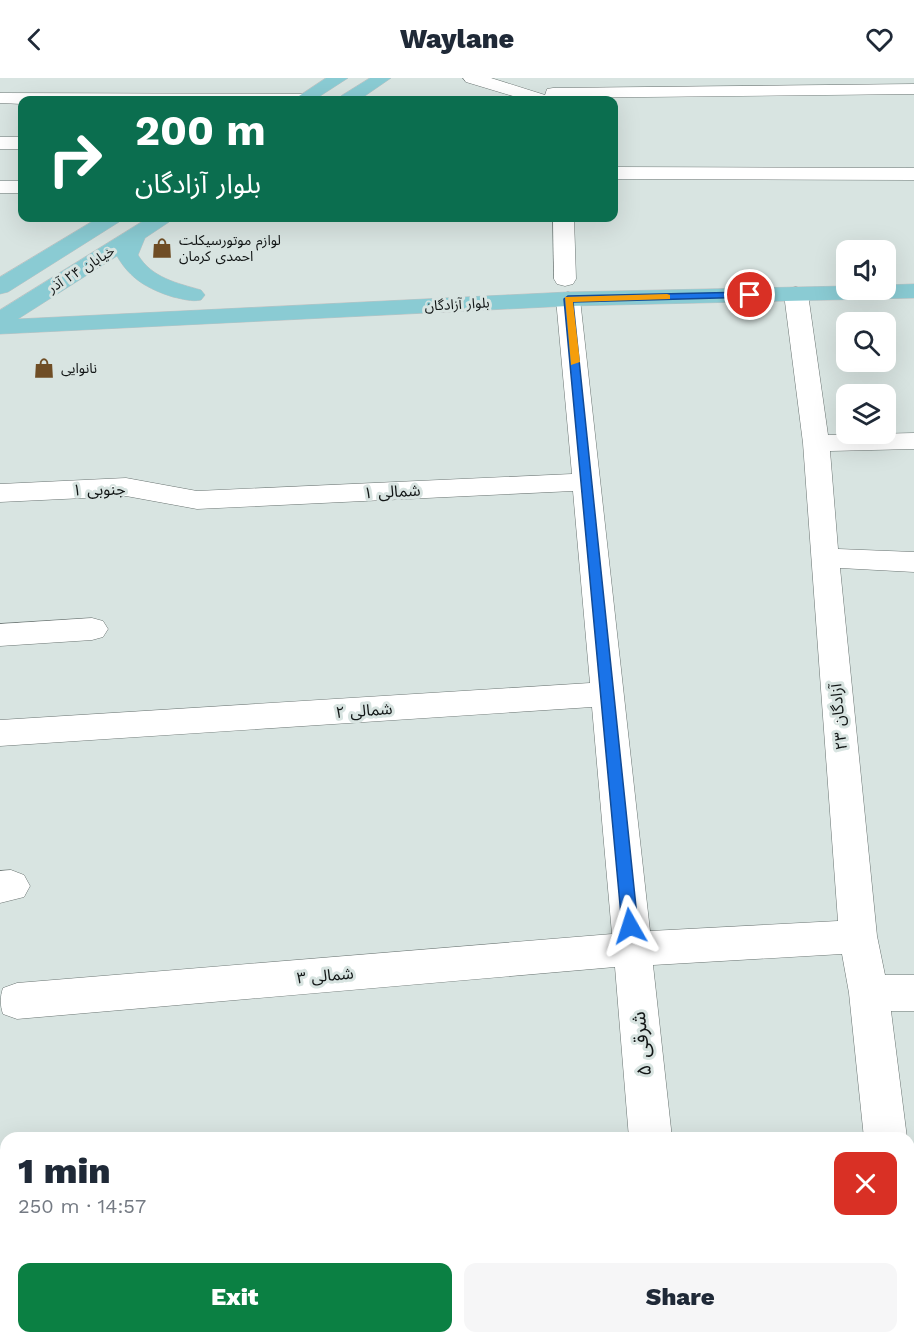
<!DOCTYPE html>
<html lang="en">
<head>
<meta charset="utf-8">
<style>
  :root { --surface:#fff; --page:#f6f6f7; --text:#1f2937; --muted:#747a83; --accent:#0b8043 }
  body { margin:0; font-family:"Work Sans","Noto Sans Arabic",sans-serif; background:var(--page); color:var(--text); height:100vh; display:flex; flex-direction:column; font-size:22px; white-space:nowrap }
  * { box-sizing:border-box; margin:0 }
  p { font-size:20px; color:var(--muted) }
  .icon { flex:none; width:33px; height:33px; fill:none; stroke:currentColor; stroke-width:2; stroke-linecap:round; stroke-linejoin:round }
  .map { position:relative; flex:1; overflow:hidden }
  .details { position:absolute; left:0px; top:1054px; width:915px; height:212px; display:flex; flex-direction:column; background:var(--surface); border-radius:18px 18px 0 0; box-shadow:0 6px 24px #0002 }
  .details>* { flex:none }
  .banner { position:absolute; left:18px; top:18px; width:600px; height:126px; border-radius:12px; box-shadow:0 6px 24px #0002; background:#0b6e4f; color:#fff; overflow:hidden }
  .controls { position:absolute; left:836px; top:162px; display:grid; gap:12px }
  .controls a { display:grid; place-items:center; width:60px; height:60px; border-radius:12px; background:var(--surface); box-shadow:0 6px 24px #0002; font-size:30px }
  .pin { position:absolute; display:grid; place-items:center; width:51px; height:51px; color:#fff; margin:-26px; border:3px solid #fff; border-radius:50%; box-shadow:0 2px 6px #0007 }
  .me { position:absolute; width:66px; margin:-33px; rotate:354deg; stroke-linejoin:round; filter:drop-shadow(0 0 4px #0008) }
  .turn { display:flex; align-items:center; gap:21px; height:126px; padding:0 18px; font-size:27px }
  .turn .icon { width:78px; height:78px; stroke-width:2.5 }
  .turn b { display:block; font-size:42px; line-height:51px }
  .round { display:grid; place-items:center; flex:none; width:63px; height:63px; border-radius:12px; background:var(--page) }
  .overview { display:flex; align-items:center; justify-content:space-between; height:102px; padding:0 18px }
  h1 { font-size:36px; font-weight:800; line-height:45px }
  .primary-button { display:flex; gap:12px; margin-top:auto; padding:12px 18px }
  .primary-button a { flex:1; height:69px; border-radius:12px; background:var(--accent); color:#fff; font-size:24px; font-weight:800; line-height:69px; text-align:center }
  .primary-button a+a { background:var(--page); color:var(--text) }
  header { display:flex; justify-content:space-between; align-items:center; height:78px; padding:0 18px; background:var(--surface); font-size:27px; font-weight:800 }
  .map>svg:first-child { display:block }
</style>
</head>
<body>
<header><svg class="icon" aria-label="back" viewBox="0 0 24 24"><path d="M15 5l-7 7 7 7"/></svg>Waylane<svg class="icon" aria-label="heart" viewBox="0 0 24 24"><path d="M12 20l-8-8c-3-5 5-10 8-4 3-6 11-1 8 4z"/></svg></header>
<div class="map">
<svg width="914" height="1265" viewBox="0 0 914 1265">
  <rect width="100%" height="100%" fill="#d8e4e1"/>
  <g fill="none" stroke-linecap="round" stroke-linejoin="round">
    <g stroke="#6a7472" stroke-width="1">
      <g id="minor">
        <polygon points="463,0 491,0 545,17 547,11 553,10 914,6 914,16 551,20 552,22 526,22 466,4"/>
        <polygon points="0,15 304,16 310,18 313,22 22,22 22,26 0,25"/>
        <rect x="0" y="59" width="22" height="12"/>
        <polygon points="614,89 914,90 914,102 614,101"/>
        <rect x="0" y="103" width="22" height="12"/>
        <polygon points="553,140 574,140 576,201 573,206 565,208 557,206 554,201"/>
        <path d="M796,209L804,211L808,216L828,357L914,355V371L830,373L838,471L914,474V494L840,490L877,858L885,897H914V933H891L907,1060H864L849,915L842,876L653,887L672,1060H629L615,889L17,941L3,936C0,927 0,919 3,910L17,905L612,856L592,629L0,668V642L590,605L573,413L197,431L126,418L0,424V406L126,400L197,413L572,396L556,221L560,216L568,214L576,216L580,221L650,853L838,843L803,365L784,216L788,211Z"/>
        <polygon points="92,540 103,543 108,551 103,559 92,562 0,568 0,546"/>
        <polygon points="11,792 24,797 30,808 24,819 0,825 0,793"/>
        <polygon points="6,1135 6,1181 0,1182 0,1136"/>
        <polygon points="909,1227 914,1229 914,1265 887,1265 886,1260 909,1260"/>
        <polygon points="646,1260 694,1260 695,1265 647,1265"/>
      </g>
    </g>
    <g stroke="#c1c2c2" stroke-width="1">
      <g id="major">
        <polygon points="326,0 348,0 314,22 293,22"/>
        <polygon points="370,0 391,0 359,22 338,22 341,18"/>
        <polygon points="98,140 123,140 119,144 8,214 0,216 0,199"/>
        <path d="M148,140H173L169,144L145,160L138,177C152,200 177,205 201,212L205,217L201,222C191,224 183,221 173,219C148,211 130,201 117,178L18,241L568,214L846,208V212H885V207L914,206V220L568,228L0,256V232Z"/>
      </g>
    </g>
    <use href="#minor" fill="#fff" fill-rule="evenodd"/>
    <use href="#major" fill="#8acbd3" fill-rule="evenodd"/>
  </g>
  <polygon fill="#1a73e8" stroke="#114b97" stroke-width="1.5" points="750,214 754,215 754,219 573,224 638,848 635,852 630,854 624,852 622,848 564,221 568,218"/>
  <polygon fill="#f59e0b" points="667,216 670,217 670,221 573,224 580,284 571,287 565,219"/>
  <defs>
    <g id="shop-bare" transform="scale(1.62)"><path d="M-5-2.5h2.3a2.7 3.5 0 0 1 5.4 0H5L5.5 6h-11ZM-1.5-2.5h3a1.5 2.3 0 0 0-3 0Z" fill="#6f4d25" stroke="#d8e4e1" stroke-width="2.5" paint-order="stroke"/></g>
  </defs>
  <g fill-rule="evenodd">
    <use href="#shop-bare" x="162" y="170"/>
    <use href="#shop-bare" x="44" y="290"/>
  </g>
  <g text-anchor="middle" stroke-width="6" stroke-linejoin="round" paint-order="stroke">
    <g font-size="14" fill="#111515" stroke="#d8e4e1" text-anchor="start">
      <text x="179" y="167">لوازم موتورسیکلت<tspan x="179" dy="16">احمدی کرمان</tspan></text>
      <text x="61" y="295">نانوایی</text>
    </g>
    <g font-size="14" fill="#111515" stroke="#d8e4e1">
      <text transform="translate(81 191) rotate(-32)" y="5">خیابان ۲۴ آذر</text>
      <text transform="translate(457 226) rotate(-3)" y="5">بلوار آزادگان</text>
    </g>
    <g font-size="16" fill="#111515" stroke="#d8e4e1">
      <text transform="translate(99 411) rotate(-1)" y="6">۱ جنوبی</text>
      <text transform="translate(392 413) rotate(-3)" y="6">۱ شمالی</text>
      <text transform="translate(364 632) rotate(-4)" y="6">۲ شمالی</text>
      <text transform="translate(838 639) rotate(-95)" y="6">آزادگان ۲۳</text>
      <text transform="translate(325 897) rotate(-5)" y="6">۳ شمالی</text>
    </g>
    <g font-size="20" fill="#111515" stroke="#d8e4e1">
      <text transform="translate(641 966) rotate(-96)" y="7">شرقی ۵</text>
    </g>
  </g>
</svg>
<div class="controls">
<a><svg class="icon" aria-label="sound" viewBox="0 0 24 24"><path d="M4 9h4l5-4v14l-5-4H4zM17 9q2 3 0 6"/></svg></a>
<a><svg class="icon" aria-label="search" viewBox="0 0 24 24"><circle cx="10" cy="10" r="6"/><path d="M15 15l6 6"/></svg></a>
<a><svg class="icon" aria-label="layers" viewBox="0 0 24 24"><path d="M12 4l9 5-9 5-9-5zM3 14l9 5 9-5"/></svg></a>
</div>
<div class="pin" style="left:750px;top:217px;background:#d93025"><svg class="icon" aria-label="arrive" viewBox="0 0 24 24"><path d="M6 21V4h12l-3 4 3 4H6"/></svg></div>
<svg class="me" style="left:630px;top:848px" viewBox="-20 -20 40 40"><path d="M0-17L14 15 0 8-14 15z" fill="#1a73e8" stroke="#fff" stroke-width="4"/></svg>
<div class="banner">
<div class="turn"><svg class="icon" aria-label="right" viewBox="0 0 24 24"><path d="M7 20v-9h11M14 6l5 5-5 5"/></svg><div><b>200 m</b>بلوار آزادگان</div></div>
</div>
<section class="details">
<div class="overview"><div><h1>1 min</h1><p>250 m · 14:57</p></div><a class="round" style="background:#d93025;color:#fff"><svg class="icon" aria-label="close" viewBox="0 0 24 24"><path d="M6 6l12 12M18 6L6 18"/></svg></a></div>
<div class="primary-button"><a>Exit</a><a>Share</a></div>
</section>
</div>
</body>
</html>
